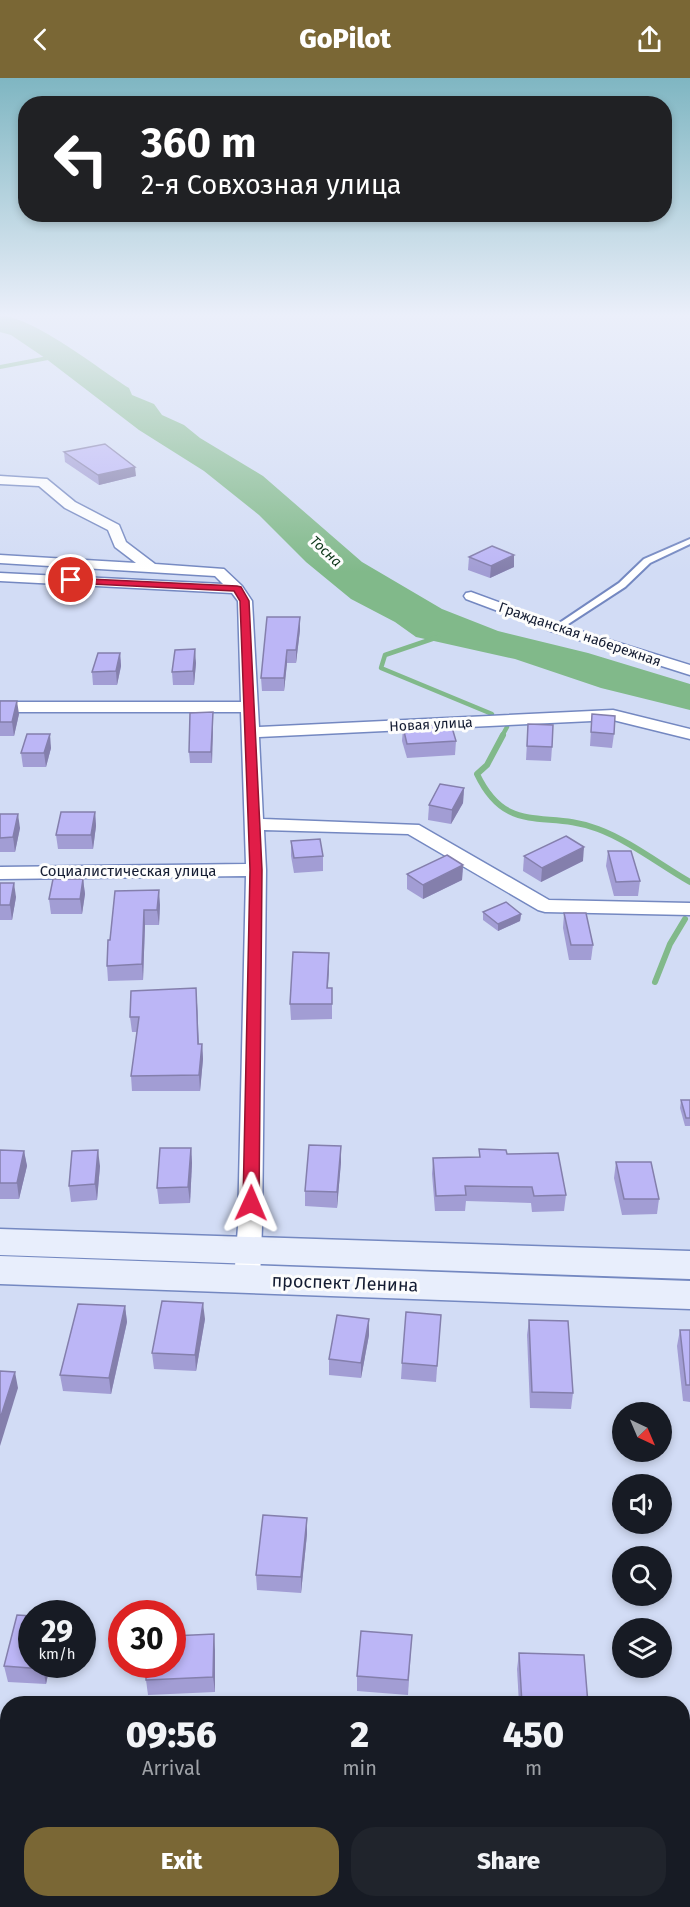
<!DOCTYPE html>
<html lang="en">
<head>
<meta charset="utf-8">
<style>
  :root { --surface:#171b24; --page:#20242c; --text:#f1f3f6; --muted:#9ea1a6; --accent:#7a6735 }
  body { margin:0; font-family:"Fira Sans",sans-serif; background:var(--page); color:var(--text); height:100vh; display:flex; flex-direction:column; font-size:22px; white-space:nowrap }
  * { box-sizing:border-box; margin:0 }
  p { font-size:20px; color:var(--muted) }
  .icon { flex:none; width:33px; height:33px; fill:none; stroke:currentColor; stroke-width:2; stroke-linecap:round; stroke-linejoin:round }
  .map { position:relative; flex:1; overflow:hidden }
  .sheet { position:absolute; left:0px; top:1618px; width:690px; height:212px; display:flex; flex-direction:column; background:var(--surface); border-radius:24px 24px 0 0; box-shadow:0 3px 9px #0003 }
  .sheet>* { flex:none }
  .banner { position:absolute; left:18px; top:18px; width:654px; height:126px; border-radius:24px; box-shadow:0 3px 9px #0003; background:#202124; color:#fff; overflow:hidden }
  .needle { width:39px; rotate:136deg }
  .fabs { position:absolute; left:612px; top:1324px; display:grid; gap:12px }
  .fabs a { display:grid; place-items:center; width:60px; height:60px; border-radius:50%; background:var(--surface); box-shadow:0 3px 9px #0003; font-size:30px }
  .speed { position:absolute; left:18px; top:1522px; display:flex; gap:12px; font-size:30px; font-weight:700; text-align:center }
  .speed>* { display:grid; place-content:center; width:78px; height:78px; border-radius:50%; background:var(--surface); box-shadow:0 3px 9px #0003; line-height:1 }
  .speed small { font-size:15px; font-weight:400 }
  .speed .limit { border:9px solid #d22; background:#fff; color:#111 }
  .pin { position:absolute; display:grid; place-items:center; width:51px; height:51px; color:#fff; margin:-26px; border:3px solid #fff; border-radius:50%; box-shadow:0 2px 6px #0007 }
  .me { position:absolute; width:66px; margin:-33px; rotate:1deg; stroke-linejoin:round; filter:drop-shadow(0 0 4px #0008) }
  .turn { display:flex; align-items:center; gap:21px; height:126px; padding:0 24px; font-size:27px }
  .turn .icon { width:78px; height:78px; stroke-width:2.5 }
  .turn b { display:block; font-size:42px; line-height:51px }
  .eta { display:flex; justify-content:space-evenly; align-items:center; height:102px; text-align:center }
  .eta b { font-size:36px; font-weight:800; line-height:42px }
  .button { display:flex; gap:12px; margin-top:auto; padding:12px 24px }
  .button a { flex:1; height:69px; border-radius:24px; background:var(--accent); color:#fff; font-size:24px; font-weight:800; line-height:69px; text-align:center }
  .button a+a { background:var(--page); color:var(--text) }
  header { display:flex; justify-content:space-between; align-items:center; height:78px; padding:0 24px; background:var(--accent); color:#fff; font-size:27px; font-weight:800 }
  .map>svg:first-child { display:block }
</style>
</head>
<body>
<header><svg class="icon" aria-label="back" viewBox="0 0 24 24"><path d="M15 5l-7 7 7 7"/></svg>GoPilot<svg class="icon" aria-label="share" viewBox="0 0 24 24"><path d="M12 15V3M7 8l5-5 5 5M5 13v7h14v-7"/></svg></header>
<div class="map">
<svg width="690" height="1829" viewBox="0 0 690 1829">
  <rect width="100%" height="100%" fill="#d2dcf5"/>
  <path fill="#81b98a" d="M0,238C33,238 100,292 129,310L132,317L154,326L162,337L184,347L200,360L263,398L362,484L442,531L498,553L588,575L690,606V632L601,610L515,581L416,559L395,544L351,521L306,484L259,437L204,393L139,352L45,280L11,257L0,254Z"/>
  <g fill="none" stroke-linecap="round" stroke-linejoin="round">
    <polyline stroke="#81b98a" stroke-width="4" points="0,289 53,279"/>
    <g stroke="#81b98a" stroke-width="4.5">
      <polyline points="438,559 385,577 381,590 492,636"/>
      <polyline points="502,658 507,649"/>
    </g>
    <g stroke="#81b98a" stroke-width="6">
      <path d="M503,657L487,687L477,696C507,759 546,731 598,751C628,762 662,788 690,804"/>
      <polyline points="655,904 670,866 685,841"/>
    </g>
    <g stroke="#7488c1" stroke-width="4">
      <polygon id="service" points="690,461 690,466 650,485 625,509 559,552 552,550 619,505 644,481"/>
    </g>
    <g stroke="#7488c1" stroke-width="3">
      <g id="minor">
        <polygon points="0,398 47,401 75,424 119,447 126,464 155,486 224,491 242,508 252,523 259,649 613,632 690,651 690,661 613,642 259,659 263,741 419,747 549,822 690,825 690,837 545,834 538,832 408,756 264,752 266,792 262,1148 260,1202 256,1209 247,1212 238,1209 234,1202 238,1148 246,798 0,801 0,789 246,786 241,634 0,634 0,624 241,624 238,523 232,515 0,503 0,495 223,506 215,498 0,485 0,477 136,485 115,469 108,452 65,430 39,408 0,406"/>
        <polygon points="471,514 561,547 690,587 690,597 551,553 466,521 464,518 466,515"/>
        <rect x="0" y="1651" width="8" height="32"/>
        <rect x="682" y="1699" width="8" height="34"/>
        <polygon points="682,1805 690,1808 690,1829 664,1829 664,1822 682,1822"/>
      </g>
    </g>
    <g stroke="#7488c1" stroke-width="3">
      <g id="secondary">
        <polygon points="0,1151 690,1173 690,1201 0,1177"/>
        <polygon points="0,1178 690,1203 690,1231 0,1206"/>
      </g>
    </g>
    <use href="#service" fill="#fff" fill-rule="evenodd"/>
    <use href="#minor" fill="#fff" fill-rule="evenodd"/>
    <use href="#secondary" fill="#e8eefc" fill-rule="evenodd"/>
  </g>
  <g fill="#a29dd4">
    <polygon points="64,374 136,398 99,407 65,384"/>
    <polygon points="469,479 514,489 490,500 468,492"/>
    <polygon points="300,552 296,585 287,585 284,613 262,613 261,600"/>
    <polygon points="120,575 121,588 117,607 93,607 92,594"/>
    <polygon points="196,585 194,607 173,607 172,594"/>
    <polygon points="0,623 19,636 14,658 0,658"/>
    <polygon points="213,634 212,685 190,685 189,674"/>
    <polygon points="592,636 614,656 612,670 590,668"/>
    <polygon points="528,646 552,669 551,683 526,682"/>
    <polygon points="403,649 456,663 455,677 407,680 402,663"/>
    <polygon points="51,670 46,689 23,689 21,675"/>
    <polygon points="464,710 463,725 451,746 428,742 429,727"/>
    <polygon points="95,734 96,748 93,771 58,771 56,757"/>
    <polygon points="0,736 20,750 15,774 0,774"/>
    <polygon points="291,763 323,778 323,793 294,795 291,778"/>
    <polygon points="608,773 640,803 638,818 614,818 606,788"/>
    <polygon points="524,778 583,783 541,804 523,793"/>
    <polygon points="463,787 462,802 423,821 407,811 407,796"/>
    <polygon points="83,801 85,816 82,836 51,836 49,821"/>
    <polygon points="0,805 16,819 12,842 0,842"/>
    <polygon points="115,813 160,827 159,847 145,847 143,902 108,903 107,888 110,862"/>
    <polygon points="483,834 521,836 520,843 498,853 483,842"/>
    <polygon points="564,835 593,867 591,882 569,882 563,850"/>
    <polygon points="329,875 328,910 332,910 332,941 291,942 290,926"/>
    <polygon points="197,925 199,966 202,966 203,981 200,1013 132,1013 131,998 137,954 132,954 130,939"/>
    <polygon points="681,1022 690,1022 690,1048 685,1048 680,1030"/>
    <polygon points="341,1068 341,1084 337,1130 305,1128 305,1113"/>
    <polygon points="191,1070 192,1085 190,1125 159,1126 157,1110"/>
    <polygon points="479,1071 507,1076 566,1117 564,1133 532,1134 531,1125 466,1123 465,1133 435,1133 432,1096 433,1080 479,1079"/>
    <polygon points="0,1072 24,1073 27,1088 19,1121 0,1121"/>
    <polygon points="616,1084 659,1121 657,1136 622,1137 614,1100"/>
    <polygon points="100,1088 97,1122 71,1124 69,1108"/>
    <polygon points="125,1228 127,1244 111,1316 63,1313 60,1297"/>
    <polygon points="441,1237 436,1304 401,1301 402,1285"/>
    <polygon points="205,1241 196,1293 154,1291 152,1275"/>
    <polygon points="529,1242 573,1315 571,1331 530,1330 527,1257"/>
    <polygon points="680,1252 690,1252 690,1324 683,1323 677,1268"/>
    <polygon points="369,1257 361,1300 329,1297 329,1281"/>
    <polygon points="307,1440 307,1456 301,1515 257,1512 256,1497"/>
    <polygon points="412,1557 408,1617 357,1613 357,1598"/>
    <polygon points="215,1572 215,1614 148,1617 146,1602"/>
    <polygon points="519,1575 588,1626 519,1626 517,1591"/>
    <polygon points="50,1587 46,1606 8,1604 4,1588"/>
    <polygon points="50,1822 127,1822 126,1829 93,1829"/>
  </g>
  <g fill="#847fac">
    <polygon points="135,389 136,398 99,407 98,397"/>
    <polygon points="514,477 514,489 490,500 491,488"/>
    <polygon points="300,539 300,552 296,585 296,572"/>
    <polygon points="195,571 196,585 194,607 193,593"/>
    <polygon points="287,572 287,585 284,613 284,600"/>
    <polygon points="120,575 121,588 117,607 116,593"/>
    <polygon points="17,623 19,636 14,658 12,644"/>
    <polygon points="213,634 213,645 212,685 211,674"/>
    <polygon points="50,656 51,670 46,689 44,675"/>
    <polygon points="464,710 463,725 451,746 452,732"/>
    <polygon points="95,734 96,748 93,771 91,757"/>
    <polygon points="18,736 20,750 15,774 13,759"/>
    <polygon points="584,769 583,783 541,804 542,790"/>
    <polygon points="463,787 462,802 423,821 423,807"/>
    <polygon points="83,801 85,816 82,836 80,821"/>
    <polygon points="14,805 16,819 12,842 10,827"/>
    <polygon points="159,812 160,827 159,847 157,832"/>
    <polygon points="144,832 145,847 143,902 142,886"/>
    <polygon points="521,836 520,843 498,853 498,846"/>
    <polygon points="329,875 329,890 327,925 327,910"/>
    <polygon points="196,910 197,925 199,981 198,966"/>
    <polygon points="202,966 203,981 200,1013 199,997"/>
    <polygon points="341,1068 341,1084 337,1130 337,1114"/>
    <polygon points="191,1070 192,1085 190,1125 188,1109"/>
    <polygon points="98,1072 100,1088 97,1122 95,1106"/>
    <polygon points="24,1073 27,1088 19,1121 17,1105"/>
    <polygon points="203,1225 205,1241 196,1293 195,1277"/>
    <polygon points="125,1228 127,1244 111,1316 109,1300"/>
    <polygon points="369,1241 369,1257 361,1300 361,1285"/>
    <polygon points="15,1294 18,1310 0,1368 0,1341"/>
    <polygon points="307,1440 307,1456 301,1515 301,1499"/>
    <polygon points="214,1556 215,1572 215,1614 213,1599"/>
    <polygon points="44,1587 50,1587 46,1606 43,1591"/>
    <polygon points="122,1822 127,1822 126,1829 124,1829"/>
    <polygon points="312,1822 315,1822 314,1829 310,1829"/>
  </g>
  <g fill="#bcb6f6" stroke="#847fac" stroke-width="1.5">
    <polygon points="105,366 135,389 98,397 64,374"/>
    <polygon points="492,468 514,477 491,488 469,479"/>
    <polygon points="267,539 300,539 296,572 287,572 284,600 261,600"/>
    <polygon points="195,571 193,593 172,594 175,572"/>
    <polygon points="98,575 120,575 116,593 92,594"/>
    <polygon points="0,623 17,623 12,644 0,644"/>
    <polygon points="213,634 211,674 189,674 190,635"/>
    <polygon points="592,636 615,638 614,656 591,654"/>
    <polygon points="451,646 456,663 407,666 403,649"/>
    <polygon points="528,646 553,647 552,669 527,668"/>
    <polygon points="27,656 50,656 44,675 21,675"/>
    <polygon points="440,706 464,710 452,732 429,727"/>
    <polygon points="61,734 95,734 91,757 56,757"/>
    <polygon points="0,736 18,736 13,759 0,760"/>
    <polygon points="566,758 584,769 542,790 524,778"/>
    <polygon points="320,761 323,778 294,780 291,763"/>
    <polygon points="608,773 631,773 640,803 616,804"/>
    <polygon points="447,777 463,787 423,807 407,796"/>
    <polygon points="53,801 83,801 80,821 49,821"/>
    <polygon points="0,805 14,805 10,827 0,827"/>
    <polygon points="159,812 157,832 144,832 142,886 107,888 108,862 110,862 115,813"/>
    <polygon points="506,824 521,836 498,846 483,834"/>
    <polygon points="564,835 586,835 593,867 571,867"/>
    <polygon points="293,874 329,875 327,910 332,910 332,926 290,926"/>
    <polygon points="196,910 198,966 202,966 199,997 131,998 139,939 130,939 131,913"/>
    <polygon points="681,1022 690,1022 690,1040 686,1040"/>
    <polygon points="309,1067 341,1068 337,1114 305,1113"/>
    <polygon points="160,1070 191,1070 188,1109 157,1110"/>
    <polygon points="479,1071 506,1072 507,1076 558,1075 566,1117 534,1118 532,1109 465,1108 466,1117 436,1118 433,1080 480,1079"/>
    <polygon points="0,1072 24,1073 17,1105 0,1105"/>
    <polygon points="98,1072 95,1106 69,1108 72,1073"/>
    <polygon points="616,1084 651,1084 659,1121 624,1121"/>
    <polygon points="162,1223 203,1225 195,1277 152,1275"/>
    <polygon points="78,1226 125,1228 109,1300 60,1297"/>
    <polygon points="406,1234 441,1237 437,1288 402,1285"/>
    <polygon points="337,1237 369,1241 361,1285 329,1281"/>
    <polygon points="529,1242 568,1243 573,1315 532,1314"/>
    <polygon points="680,1252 690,1252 690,1307 686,1307"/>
    <polygon points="0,1293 15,1294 0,1341"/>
    <polygon points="263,1437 307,1440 301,1499 256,1497"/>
    <polygon points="17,1537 32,1538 32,1587 44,1587 43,1591 4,1588"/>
    <polygon points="361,1553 412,1557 408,1602 357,1598"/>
    <polygon points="214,1556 213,1599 146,1602 146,1587 172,1587 172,1558"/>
    <polygon points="519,1575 584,1577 588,1626 522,1626"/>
    <polygon points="263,1822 312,1822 310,1829 262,1829"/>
    <polygon points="546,1822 620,1822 619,1829 545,1829"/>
  </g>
  <linearGradient id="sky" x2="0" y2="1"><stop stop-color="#7fb6c2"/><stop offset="0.48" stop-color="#ebeffa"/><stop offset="1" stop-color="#ebeffa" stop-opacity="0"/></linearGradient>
  <rect width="690" height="494" fill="url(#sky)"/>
  <polygon fill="#e11d48" stroke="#92132f" stroke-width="1.5" points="68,500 237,508 241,509 249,523 262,792 259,1125 256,1129 245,1129 243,1125 250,792 240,523 234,513 71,505 68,504"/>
  <g text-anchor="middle" stroke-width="6" stroke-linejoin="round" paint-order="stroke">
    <g font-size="14" font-style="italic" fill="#0b3517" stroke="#fdfdfd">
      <text transform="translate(326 473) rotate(43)" y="5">Тосна</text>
    </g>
    <g font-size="14" fill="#141c32" stroke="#fdfdfd">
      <text transform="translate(580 556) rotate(19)" y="5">Гражданская набережная</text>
      <text transform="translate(431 646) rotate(-3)" y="5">Новая улица</text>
    </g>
    <g font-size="15" fill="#141c32" stroke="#fdfdfd">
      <text x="128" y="798">Социалистическая улица</text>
    </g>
    <g font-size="18" fill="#141c32" stroke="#fdfdfd">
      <text transform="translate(345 1205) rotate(2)" y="6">проспект Ленина</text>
    </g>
  </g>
</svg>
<div class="fabs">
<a><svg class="needle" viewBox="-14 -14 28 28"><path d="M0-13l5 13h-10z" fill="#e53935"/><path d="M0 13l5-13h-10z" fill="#9ea1a6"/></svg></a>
<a><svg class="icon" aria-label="sound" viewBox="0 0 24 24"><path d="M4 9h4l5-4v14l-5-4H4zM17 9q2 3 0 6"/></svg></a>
<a><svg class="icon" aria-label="search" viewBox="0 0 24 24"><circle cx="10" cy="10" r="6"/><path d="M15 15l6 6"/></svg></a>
<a><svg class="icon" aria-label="layers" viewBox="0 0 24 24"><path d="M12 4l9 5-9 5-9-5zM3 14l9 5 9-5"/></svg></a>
</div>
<div class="speed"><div>29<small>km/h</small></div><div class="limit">30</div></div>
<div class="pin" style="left:71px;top:502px;background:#d93025"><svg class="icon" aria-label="arrive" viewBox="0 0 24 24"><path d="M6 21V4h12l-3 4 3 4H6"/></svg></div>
<svg class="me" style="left:251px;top:1125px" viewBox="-20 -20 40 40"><path d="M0-17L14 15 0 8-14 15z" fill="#e11d48" stroke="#fff" stroke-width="4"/></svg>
<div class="banner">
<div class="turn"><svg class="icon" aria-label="left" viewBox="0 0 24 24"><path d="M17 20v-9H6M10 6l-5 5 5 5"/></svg><div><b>360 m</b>2-я Совхозная улица</div></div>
</div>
<section class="sheet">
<div class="eta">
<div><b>09:56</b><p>Arrival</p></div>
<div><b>2</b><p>min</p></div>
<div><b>450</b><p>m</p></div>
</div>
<div class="button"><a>Exit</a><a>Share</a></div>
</section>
</div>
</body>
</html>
